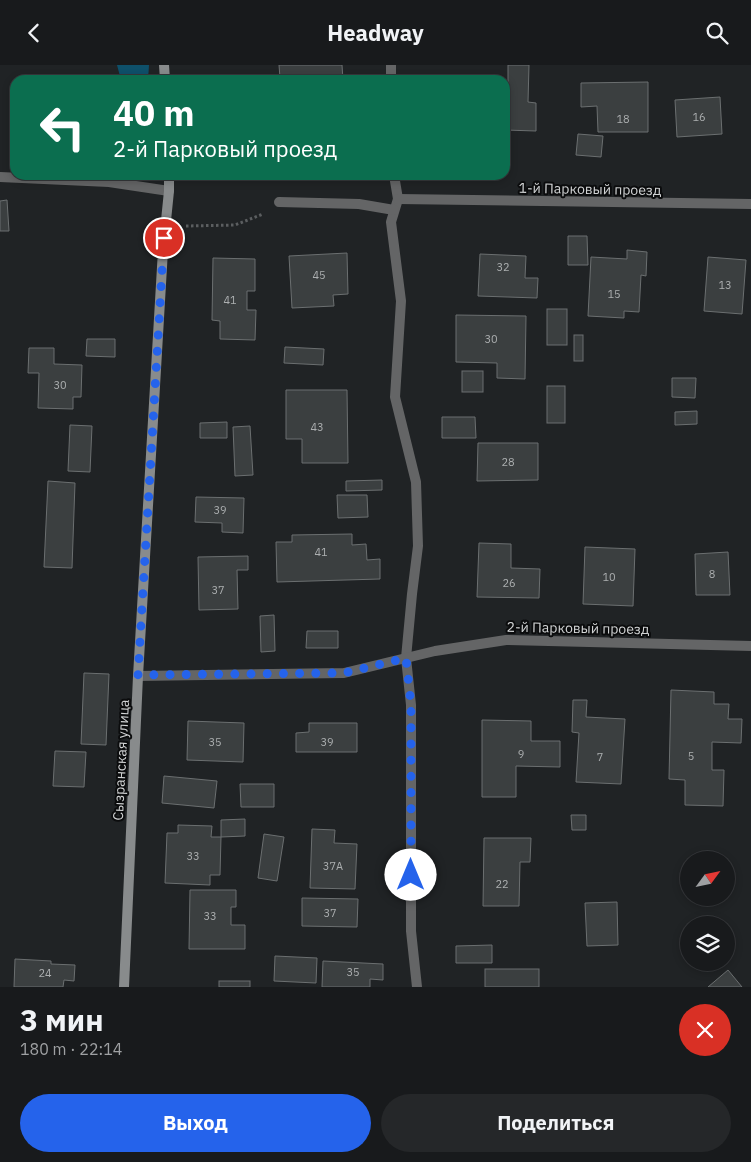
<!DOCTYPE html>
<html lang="ru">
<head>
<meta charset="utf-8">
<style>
  :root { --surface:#181a1c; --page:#252729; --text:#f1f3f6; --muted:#9fa1a3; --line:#36383b; --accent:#2563eb }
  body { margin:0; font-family:"IBM Plex Sans",sans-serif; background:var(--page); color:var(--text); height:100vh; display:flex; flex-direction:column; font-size:19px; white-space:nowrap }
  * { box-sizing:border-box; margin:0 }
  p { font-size:16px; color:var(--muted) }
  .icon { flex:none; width:28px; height:28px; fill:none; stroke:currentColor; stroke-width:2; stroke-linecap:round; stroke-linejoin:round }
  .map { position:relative; height:922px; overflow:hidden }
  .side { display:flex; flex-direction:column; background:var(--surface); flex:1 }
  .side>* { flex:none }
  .banner { position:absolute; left:10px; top:10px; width:500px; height:105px; border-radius:15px; box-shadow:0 2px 8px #0003,0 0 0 1px var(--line); background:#0b6e4f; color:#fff; overflow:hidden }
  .needle { width:32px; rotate:57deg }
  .fabs { position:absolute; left:680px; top:786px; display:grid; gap:10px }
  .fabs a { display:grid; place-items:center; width:55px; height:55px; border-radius:50%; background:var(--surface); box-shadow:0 2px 8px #0003,0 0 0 1px var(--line); font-size:25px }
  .pin { position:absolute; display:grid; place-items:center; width:42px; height:42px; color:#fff; margin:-21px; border:2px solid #fff; border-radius:50%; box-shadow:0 1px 5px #0007 }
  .me { position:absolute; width:55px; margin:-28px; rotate:0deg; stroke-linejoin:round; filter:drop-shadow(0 0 4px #0008) }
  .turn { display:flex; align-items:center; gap:18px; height:105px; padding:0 20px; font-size:22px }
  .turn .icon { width:65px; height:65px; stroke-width:2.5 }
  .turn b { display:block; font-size:35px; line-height:42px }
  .round { display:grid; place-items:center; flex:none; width:52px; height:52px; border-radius:26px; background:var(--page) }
  .overview { display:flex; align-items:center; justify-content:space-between; height:85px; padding:0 20px }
  h1 { font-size:30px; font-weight:700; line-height:38px }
  .primary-button { display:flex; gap:10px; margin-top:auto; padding:10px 20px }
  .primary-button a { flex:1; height:58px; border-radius:30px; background:var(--accent); color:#fff; font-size:20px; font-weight:700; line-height:58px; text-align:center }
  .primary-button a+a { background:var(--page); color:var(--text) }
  header { display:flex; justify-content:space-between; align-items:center; height:65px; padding:0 20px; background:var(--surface); font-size:22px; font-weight:700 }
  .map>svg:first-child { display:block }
</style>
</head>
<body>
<header><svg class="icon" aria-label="back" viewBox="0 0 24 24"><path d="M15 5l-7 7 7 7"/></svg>Headway<svg class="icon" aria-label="search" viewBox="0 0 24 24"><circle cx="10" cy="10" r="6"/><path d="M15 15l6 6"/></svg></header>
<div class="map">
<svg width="751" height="922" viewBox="0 0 751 922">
  <rect width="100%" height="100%" fill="#202325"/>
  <polygon fill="#0e506a" points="117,0 149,0 148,15 121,15"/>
  <g fill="#3b3f40" stroke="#6b6f70">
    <polygon points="279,0 342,0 343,15 293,15 293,13 280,13"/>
    <polygon points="508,0 529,0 528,37 536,38 536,66 505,65 505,20 508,20"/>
    <polygon points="648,17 648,67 598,67 597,41 581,42 581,18"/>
    <polygon points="720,32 722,69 677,72 675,35"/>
    <polygon points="578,69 603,71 601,92 576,90"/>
    <polygon points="7,135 9,166 0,166 0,136"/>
    <polygon points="568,171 587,171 588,200 568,200"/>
    <polygon points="627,185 647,187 646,211 641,210 639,247 624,246 624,253 588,251 591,192 627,194"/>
    <polygon points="347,188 348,229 333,230 334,241 292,243 289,191"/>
    <polygon points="480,189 526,191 525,213 538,213 537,233 478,231"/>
    <polygon points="708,192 746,195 742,249 704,246"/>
    <polygon points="213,193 255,194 255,226 247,226 247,245 256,245 255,275 220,274 220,256 212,255"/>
    <rect x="547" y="244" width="20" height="36"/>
    <polygon points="456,250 526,251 525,314 497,313 497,298 456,297"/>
    <rect x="574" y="270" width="9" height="26"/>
    <polygon points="87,274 115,274 115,292 86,291"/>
    <polygon points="285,282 324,284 323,300 284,298"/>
    <polygon points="29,283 54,283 54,299 82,300 81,332 73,332 73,344 38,343 39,308 28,308"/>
    <rect x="462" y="306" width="21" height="21"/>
    <polygon points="672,313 696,313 695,333 672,332"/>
    <rect x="547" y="321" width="18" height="37"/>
    <polygon points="286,325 347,325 348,398 302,398 302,374 286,374"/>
    <polygon points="697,346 697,359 675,360 675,347"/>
    <polygon points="442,352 475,352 476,373 442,373"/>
    <polygon points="227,357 227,373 200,373 200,358"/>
    <polygon points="70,360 92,361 90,407 68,406"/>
    <polygon points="250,361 253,410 235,411 233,362"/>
    <polygon points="478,378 538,378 538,415 477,416"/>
    <polygon points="382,415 382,425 346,426 346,416"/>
    <polygon points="48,416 75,418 72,503 44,502"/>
    <polygon points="337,430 367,430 368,452 338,453"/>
    <polygon points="196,432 244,433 243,468 222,467 222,458 195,457"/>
    <polygon points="352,469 352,480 366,479 367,495 380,494 380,514 277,517 276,477 292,477 292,470"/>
    <polygon points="479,478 511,479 511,503 540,504 539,533 477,532"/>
    <polygon points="585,482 635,484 633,541 583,539"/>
    <polygon points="728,487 730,530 696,530 695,489"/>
    <polygon points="248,491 248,505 237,505 238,544 199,545 198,492"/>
    <polygon points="274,550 275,586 261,587 260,551"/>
    <polygon points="307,566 338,566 338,583 306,583"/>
    <polygon points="84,608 109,609 106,680 81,679"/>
    <polygon points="671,625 714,627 714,639 729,639 728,654 742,654 741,678 712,677 712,705 724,705 723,741 685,740 685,715 669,714"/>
    <polygon points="573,635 587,635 586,652 625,654 621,719 576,717 579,668 572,667"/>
    <polygon points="482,655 531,656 531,676 560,676 560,702 516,701 516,732 482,732"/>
    <polygon points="188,656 244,658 243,697 187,695"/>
    <polygon points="309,658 357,658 357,687 296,687 296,668 309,667"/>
    <polygon points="55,686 86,687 84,722 53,721"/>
    <polygon points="164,711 217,716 214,743 162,738"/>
    <polygon points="240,719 274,719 274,742 241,742"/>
    <polygon points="571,750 586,750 586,765 572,765"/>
    <polygon points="245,754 245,771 221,772 221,755"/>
    <polygon points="178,760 212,761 211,772 221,772 220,810 210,810 210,820 165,818 167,768 178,768"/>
    <polygon points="312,764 335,765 334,778 357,779 355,824 310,823"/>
    <polygon points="264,769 284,772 277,816 258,813"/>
    <polygon points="484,773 531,773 530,797 520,797 519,841 483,841"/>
    <polygon points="190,825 236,825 236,842 231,842 231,860 245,860 245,884 189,884"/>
    <polygon points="302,833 358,834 357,862 302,861"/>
    <polygon points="617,837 618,880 587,881 585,838"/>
    <polygon points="492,880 492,898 456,898 456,881"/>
    <polygon points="275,891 317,893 316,918 274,916"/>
    <polygon points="15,894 51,896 51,899 75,900 74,916 64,915 63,922 14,922"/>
    <polygon points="323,896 383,899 383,915 370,914 370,922 322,922"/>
    <rect x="485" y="904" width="54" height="18"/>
    <polygon points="728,905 742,922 708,922"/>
    <rect x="219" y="916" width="31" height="6"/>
  </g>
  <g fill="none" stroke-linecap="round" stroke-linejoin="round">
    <polyline stroke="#5b5e60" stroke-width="3" stroke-dasharray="2.5 2.5" stroke-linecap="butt" points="186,161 235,160 263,149"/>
    <g stroke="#646566" stroke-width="10">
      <polyline points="391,0 391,15"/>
      <polyline points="394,110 398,134 391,157 401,236 395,332 416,417 418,481 412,529 406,593 411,640 411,866 417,922"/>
      <polyline points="0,112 109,117 169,126"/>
      <polyline points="398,134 751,139"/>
      <polyline points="279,137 359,139 394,145"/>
      <polyline points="138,611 344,608 435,586 506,575 751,581"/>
    </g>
    <g stroke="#888b8c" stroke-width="10">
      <polyline points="164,0 165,15"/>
      <polyline points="124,922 138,611 163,185 169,126 169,110"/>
    </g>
  </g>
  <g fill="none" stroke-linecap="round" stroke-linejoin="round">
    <polyline stroke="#2563eb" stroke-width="9" stroke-dasharray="0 16.2" points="164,173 138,610 344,608 406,593 411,640 411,810"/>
  </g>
  <g text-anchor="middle" stroke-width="4" stroke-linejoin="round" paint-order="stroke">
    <g font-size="11" fill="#acafb0">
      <text x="699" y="56">16</text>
      <text x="623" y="58">18</text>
      <text x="503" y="206">32</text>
      <text x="319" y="214">45</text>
      <text x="725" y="224">13</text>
      <text x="614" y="233">15</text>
      <text x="230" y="239">41</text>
      <text x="491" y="278">30</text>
      <text x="60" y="324">30</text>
      <text x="317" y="366">43</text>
      <text x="508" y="401">28</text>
      <text x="220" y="449">39</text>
      <text x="321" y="491">41</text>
      <text x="712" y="513">8</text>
      <text x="609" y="516">10</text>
      <text x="509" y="522">26</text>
      <text x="218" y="529">37</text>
      <text x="215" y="681">35</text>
      <text x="327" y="681">39</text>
      <text x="521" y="693">9</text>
      <text x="691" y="695">5</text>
      <text x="600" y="696">7</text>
      <text x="193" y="795">33</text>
      <text x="333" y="805">37А</text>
      <text x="502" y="823">22</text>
      <text x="330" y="852">37</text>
      <text x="210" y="855">33</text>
      <text x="353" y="911">35</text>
      <text x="45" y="912">24</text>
    </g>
    <g font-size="14" fill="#d2d4d5" stroke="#0b0c0d">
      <text transform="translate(590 124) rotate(1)" y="5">1-й Парковый проезд</text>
      <text transform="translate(578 563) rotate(1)" y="5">2-й Парковый проезд</text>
      <text transform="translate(121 695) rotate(-87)" y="5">Сызранская улица</text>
    </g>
  </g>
</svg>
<div class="fabs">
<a><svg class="needle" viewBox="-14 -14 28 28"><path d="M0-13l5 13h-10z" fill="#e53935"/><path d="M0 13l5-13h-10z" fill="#9fa1a3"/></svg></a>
<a><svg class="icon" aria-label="layers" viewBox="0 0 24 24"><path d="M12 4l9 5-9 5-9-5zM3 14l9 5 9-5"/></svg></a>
</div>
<div class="pin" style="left:164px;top:173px;background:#d93025"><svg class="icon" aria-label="arrive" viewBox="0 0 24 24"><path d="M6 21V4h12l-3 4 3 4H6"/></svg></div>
<svg class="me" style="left:411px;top:810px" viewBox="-20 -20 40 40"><circle r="19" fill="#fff"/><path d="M0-13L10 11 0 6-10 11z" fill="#2563eb"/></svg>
<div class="banner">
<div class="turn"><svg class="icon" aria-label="left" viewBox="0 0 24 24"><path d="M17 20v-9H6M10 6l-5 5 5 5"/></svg><div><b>40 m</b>2-й Парковый проезд</div></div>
</div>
</div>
<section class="side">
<div class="overview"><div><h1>3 мин</h1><p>180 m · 22:14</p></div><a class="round" style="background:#d93025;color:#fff"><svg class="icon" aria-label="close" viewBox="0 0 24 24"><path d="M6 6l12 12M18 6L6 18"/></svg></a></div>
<div class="primary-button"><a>Выход</a><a>Поделиться</a></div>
</section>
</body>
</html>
